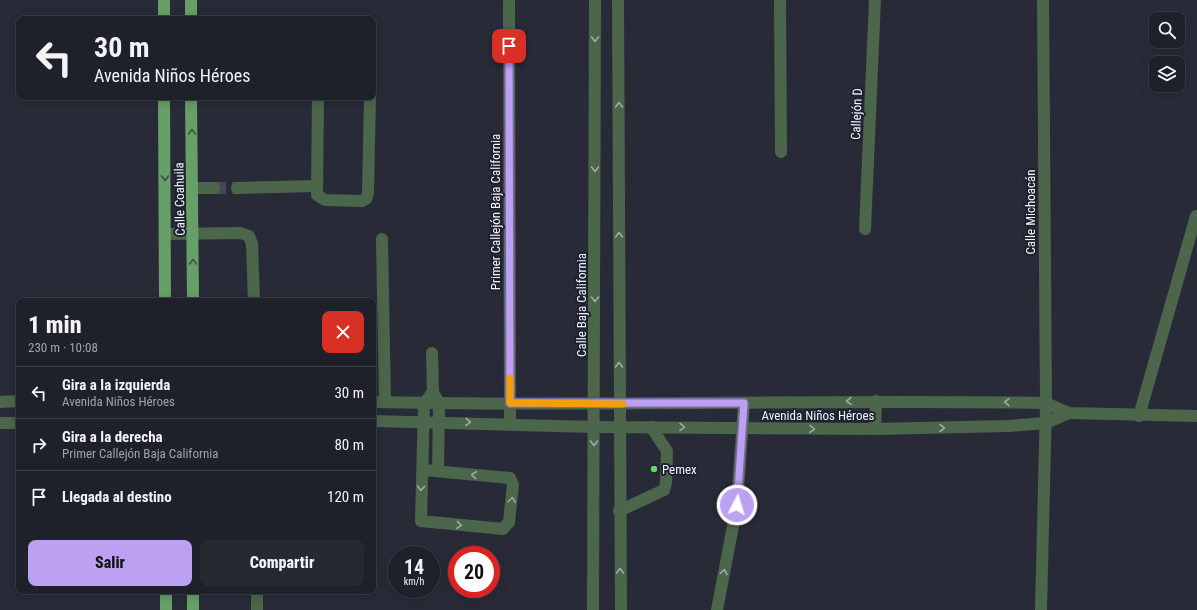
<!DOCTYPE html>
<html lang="es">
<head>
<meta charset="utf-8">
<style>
  :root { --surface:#1e202a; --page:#262832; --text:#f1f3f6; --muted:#a1a3a8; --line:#3c3e47; --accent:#bca0f2 }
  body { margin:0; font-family:"Roboto Condensed",sans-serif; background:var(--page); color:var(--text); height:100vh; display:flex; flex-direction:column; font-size:15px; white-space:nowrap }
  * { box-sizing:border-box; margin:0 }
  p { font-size:13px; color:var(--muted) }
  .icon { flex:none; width:22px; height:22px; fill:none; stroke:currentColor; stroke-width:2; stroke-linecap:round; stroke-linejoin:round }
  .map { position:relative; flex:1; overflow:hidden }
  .panel { position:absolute; left:16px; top:298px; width:360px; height:296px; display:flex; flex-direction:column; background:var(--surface); border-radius:8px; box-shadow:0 2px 10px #0003,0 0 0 1px var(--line) }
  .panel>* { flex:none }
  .hud { position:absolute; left:16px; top:16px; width:360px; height:84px; border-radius:8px; box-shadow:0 2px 10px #0003,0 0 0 1px var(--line); background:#1e202a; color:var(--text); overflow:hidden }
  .controls { position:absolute; left:1149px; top:12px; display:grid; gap:8px }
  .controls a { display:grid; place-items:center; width:36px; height:36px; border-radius:8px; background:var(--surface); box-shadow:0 2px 10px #0003,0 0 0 1px var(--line); font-size:20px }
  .speed { position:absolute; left:388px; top:546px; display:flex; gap:8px; font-size:20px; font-weight:700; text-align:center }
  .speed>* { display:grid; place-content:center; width:52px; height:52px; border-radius:50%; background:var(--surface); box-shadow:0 2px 10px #0003,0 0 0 1px var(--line); line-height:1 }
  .speed small { font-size:10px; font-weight:400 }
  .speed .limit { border:6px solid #d22; background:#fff; color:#111 }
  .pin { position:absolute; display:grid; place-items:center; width:34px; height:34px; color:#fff; margin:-17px; border-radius:8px; box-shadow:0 2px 6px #0006 }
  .me { position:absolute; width:44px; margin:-22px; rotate:5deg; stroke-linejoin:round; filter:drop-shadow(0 0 3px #0008) }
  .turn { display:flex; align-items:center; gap:14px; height:84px; padding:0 12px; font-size:18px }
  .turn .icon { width:52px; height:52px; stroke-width:2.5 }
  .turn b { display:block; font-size:28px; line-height:34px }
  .round { display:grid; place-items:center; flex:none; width:42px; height:42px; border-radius:8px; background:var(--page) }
  .head { display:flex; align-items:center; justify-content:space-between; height:68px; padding:0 12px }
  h1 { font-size:24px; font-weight:800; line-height:30px }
  .cta { display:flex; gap:8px; margin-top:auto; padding:8px 12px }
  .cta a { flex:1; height:46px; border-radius:8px; background:var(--accent); color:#111; font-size:16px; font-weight:800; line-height:46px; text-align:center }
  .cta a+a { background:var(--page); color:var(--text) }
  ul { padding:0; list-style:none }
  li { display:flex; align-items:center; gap:12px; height:52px; padding:0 12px; border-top:1px solid var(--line) }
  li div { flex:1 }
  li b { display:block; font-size:15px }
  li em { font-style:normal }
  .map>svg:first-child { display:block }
</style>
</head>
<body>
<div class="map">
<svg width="1197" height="610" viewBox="0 0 1197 610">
  <rect width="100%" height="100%" fill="#282a38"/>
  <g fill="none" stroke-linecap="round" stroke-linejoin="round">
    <polyline stroke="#464856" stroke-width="12" stroke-dasharray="12 6" stroke-linecap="butt" points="214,188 237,188"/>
    <g stroke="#4b664b" stroke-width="12">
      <polyline points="509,0 510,424"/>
      <polyline points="618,0 621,610"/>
      <polyline points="780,0 781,152"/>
      <polyline points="318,97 317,195 325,200 362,201 366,199 368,193 370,97"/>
      <polyline points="192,188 214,188"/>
      <polyline points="237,188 316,186"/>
      <polyline points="865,229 875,0"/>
      <polyline points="165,234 241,233 249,236 252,244 254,301"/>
      <polyline points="382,239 385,402"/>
      <polyline points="432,353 433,392 439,403 438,471"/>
      <polyline points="0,402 19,401"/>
      <path d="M373,402C597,407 821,399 1046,403L1069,413L1197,416"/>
      <polyline points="1139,416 1196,216"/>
      <polyline points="373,421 594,427 875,429 1008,426 1046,423 1069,413"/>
      <polyline points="0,423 19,423"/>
      <polyline points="875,429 876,401"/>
      <polyline points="423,470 510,478 513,485 509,522 503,529 421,521 424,403 433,392"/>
      <polyline points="619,511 664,490 666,483 667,451 651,427"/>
      <polyline points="257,610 257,591"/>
      <polyline points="593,610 595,0"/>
      <polyline points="717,610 737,505 744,403"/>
      <polyline points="1041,610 1046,403 1043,0"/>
    </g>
    <g stroke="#669f67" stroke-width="12">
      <polyline points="164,0 164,19"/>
      <polyline points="191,0 191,19"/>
      <polyline points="164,97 165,301"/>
      <polyline points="191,97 193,301"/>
      <polyline points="166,591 166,610"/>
      <polyline points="193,610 193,591"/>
    </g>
  </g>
  <defs><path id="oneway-chevron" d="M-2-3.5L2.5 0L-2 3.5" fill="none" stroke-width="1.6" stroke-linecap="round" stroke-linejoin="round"/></defs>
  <g stroke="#9eaca4">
    <use href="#oneway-chevron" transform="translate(595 39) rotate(90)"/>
    <use href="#oneway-chevron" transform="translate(619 105) rotate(-90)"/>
    <use href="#oneway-chevron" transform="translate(595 169) rotate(90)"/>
    <use href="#oneway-chevron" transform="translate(619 235) rotate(-90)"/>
    <use href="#oneway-chevron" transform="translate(595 299) rotate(90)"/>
    <use href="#oneway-chevron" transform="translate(619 365) rotate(-90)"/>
    <use href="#oneway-chevron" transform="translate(849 401) rotate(179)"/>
    <use href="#oneway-chevron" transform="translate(1007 402) rotate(-179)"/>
    <use href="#oneway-chevron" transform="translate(468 422) rotate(2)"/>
    <use href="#oneway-chevron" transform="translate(682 427) rotate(1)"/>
    <use href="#oneway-chevron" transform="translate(942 428) rotate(-1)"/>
    <use href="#oneway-chevron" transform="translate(812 429) rotate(1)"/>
    <use href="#oneway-chevron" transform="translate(594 443) rotate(91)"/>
    <use href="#oneway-chevron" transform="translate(474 475) rotate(-174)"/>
    <use href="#oneway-chevron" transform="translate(421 488) rotate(94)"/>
    <use href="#oneway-chevron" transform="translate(512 500) rotate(-83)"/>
    <use href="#oneway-chevron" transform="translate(459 525) rotate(5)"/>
    <use href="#oneway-chevron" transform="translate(620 571) rotate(-91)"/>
    <use href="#oneway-chevron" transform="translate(724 572) rotate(-79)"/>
  </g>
  <g stroke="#3b5345">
    <use href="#oneway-chevron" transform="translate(192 132) rotate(-90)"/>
    <use href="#oneway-chevron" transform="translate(165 178) rotate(90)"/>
    <use href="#oneway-chevron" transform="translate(193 262) rotate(-90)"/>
  </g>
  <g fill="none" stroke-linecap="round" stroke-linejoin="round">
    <g stroke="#7a689d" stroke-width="10">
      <polyline id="route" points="509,46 510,403 744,403 737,505"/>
    </g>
    <use href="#route" stroke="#bca0f2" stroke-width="7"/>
    <polyline stroke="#f59e0b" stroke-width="7" points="510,378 510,403 623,404"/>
  </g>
  <circle fill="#62d469" stroke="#1e212e" stroke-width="1.5" cx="654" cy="469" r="4"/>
  <g text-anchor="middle" stroke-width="4" stroke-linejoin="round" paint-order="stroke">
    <g font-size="13" fill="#f1f3fd" stroke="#1e212e">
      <text transform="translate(856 114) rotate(-88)" y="5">Callejón D</text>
      <text transform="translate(179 199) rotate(-91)" y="5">Calle Coahuila</text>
      <text transform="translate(495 212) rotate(-90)" y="5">Primer Callejón Baja California</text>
      <text transform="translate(1030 212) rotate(-90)" y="5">Calle Michoacán</text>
      <text transform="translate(581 305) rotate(-90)" y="5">Calle Baja California</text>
      <text x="818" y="420">Avenida Niños Héroes</text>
    </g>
    <g font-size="13" fill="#f1f3fd" stroke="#1e212e" text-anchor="start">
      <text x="662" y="474">Pemex</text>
    </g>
  </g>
</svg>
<div class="controls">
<a><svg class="icon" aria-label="search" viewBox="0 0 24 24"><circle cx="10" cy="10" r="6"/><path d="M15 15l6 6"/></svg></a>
<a><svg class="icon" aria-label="layers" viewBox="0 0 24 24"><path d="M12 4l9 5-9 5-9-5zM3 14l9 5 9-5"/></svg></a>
</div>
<div class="speed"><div>14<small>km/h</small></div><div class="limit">20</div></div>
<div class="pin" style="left:509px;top:46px;background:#d93025"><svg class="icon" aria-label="arrive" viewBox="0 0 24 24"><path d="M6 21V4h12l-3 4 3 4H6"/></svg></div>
<svg class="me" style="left:737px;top:505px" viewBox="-20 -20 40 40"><circle r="17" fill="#bca0f2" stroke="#fff" stroke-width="3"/><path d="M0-11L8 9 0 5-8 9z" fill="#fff"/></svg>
<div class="hud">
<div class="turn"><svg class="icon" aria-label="left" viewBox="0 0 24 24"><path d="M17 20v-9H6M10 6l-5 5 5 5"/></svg><div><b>30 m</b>Avenida Niños Héroes</div></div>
</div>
<section class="panel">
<div class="head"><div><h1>1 min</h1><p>230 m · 10:08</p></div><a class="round" style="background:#d93025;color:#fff"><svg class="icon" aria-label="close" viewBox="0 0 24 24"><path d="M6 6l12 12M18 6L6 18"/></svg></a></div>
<ul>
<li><svg class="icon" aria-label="left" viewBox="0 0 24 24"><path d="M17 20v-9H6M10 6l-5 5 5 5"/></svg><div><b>Gira a la izquierda</b><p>Avenida Niños Héroes</p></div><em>30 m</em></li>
<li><svg class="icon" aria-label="right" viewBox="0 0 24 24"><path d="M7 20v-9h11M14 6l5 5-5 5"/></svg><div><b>Gira a la derecha</b><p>Primer Callejón Baja California</p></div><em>80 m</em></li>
<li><svg class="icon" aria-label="arrive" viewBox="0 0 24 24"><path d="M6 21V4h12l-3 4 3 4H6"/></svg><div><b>Llegada al destino</b></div><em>120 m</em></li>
</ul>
<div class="cta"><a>Salir</a><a>Compartir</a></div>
</section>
</div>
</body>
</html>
